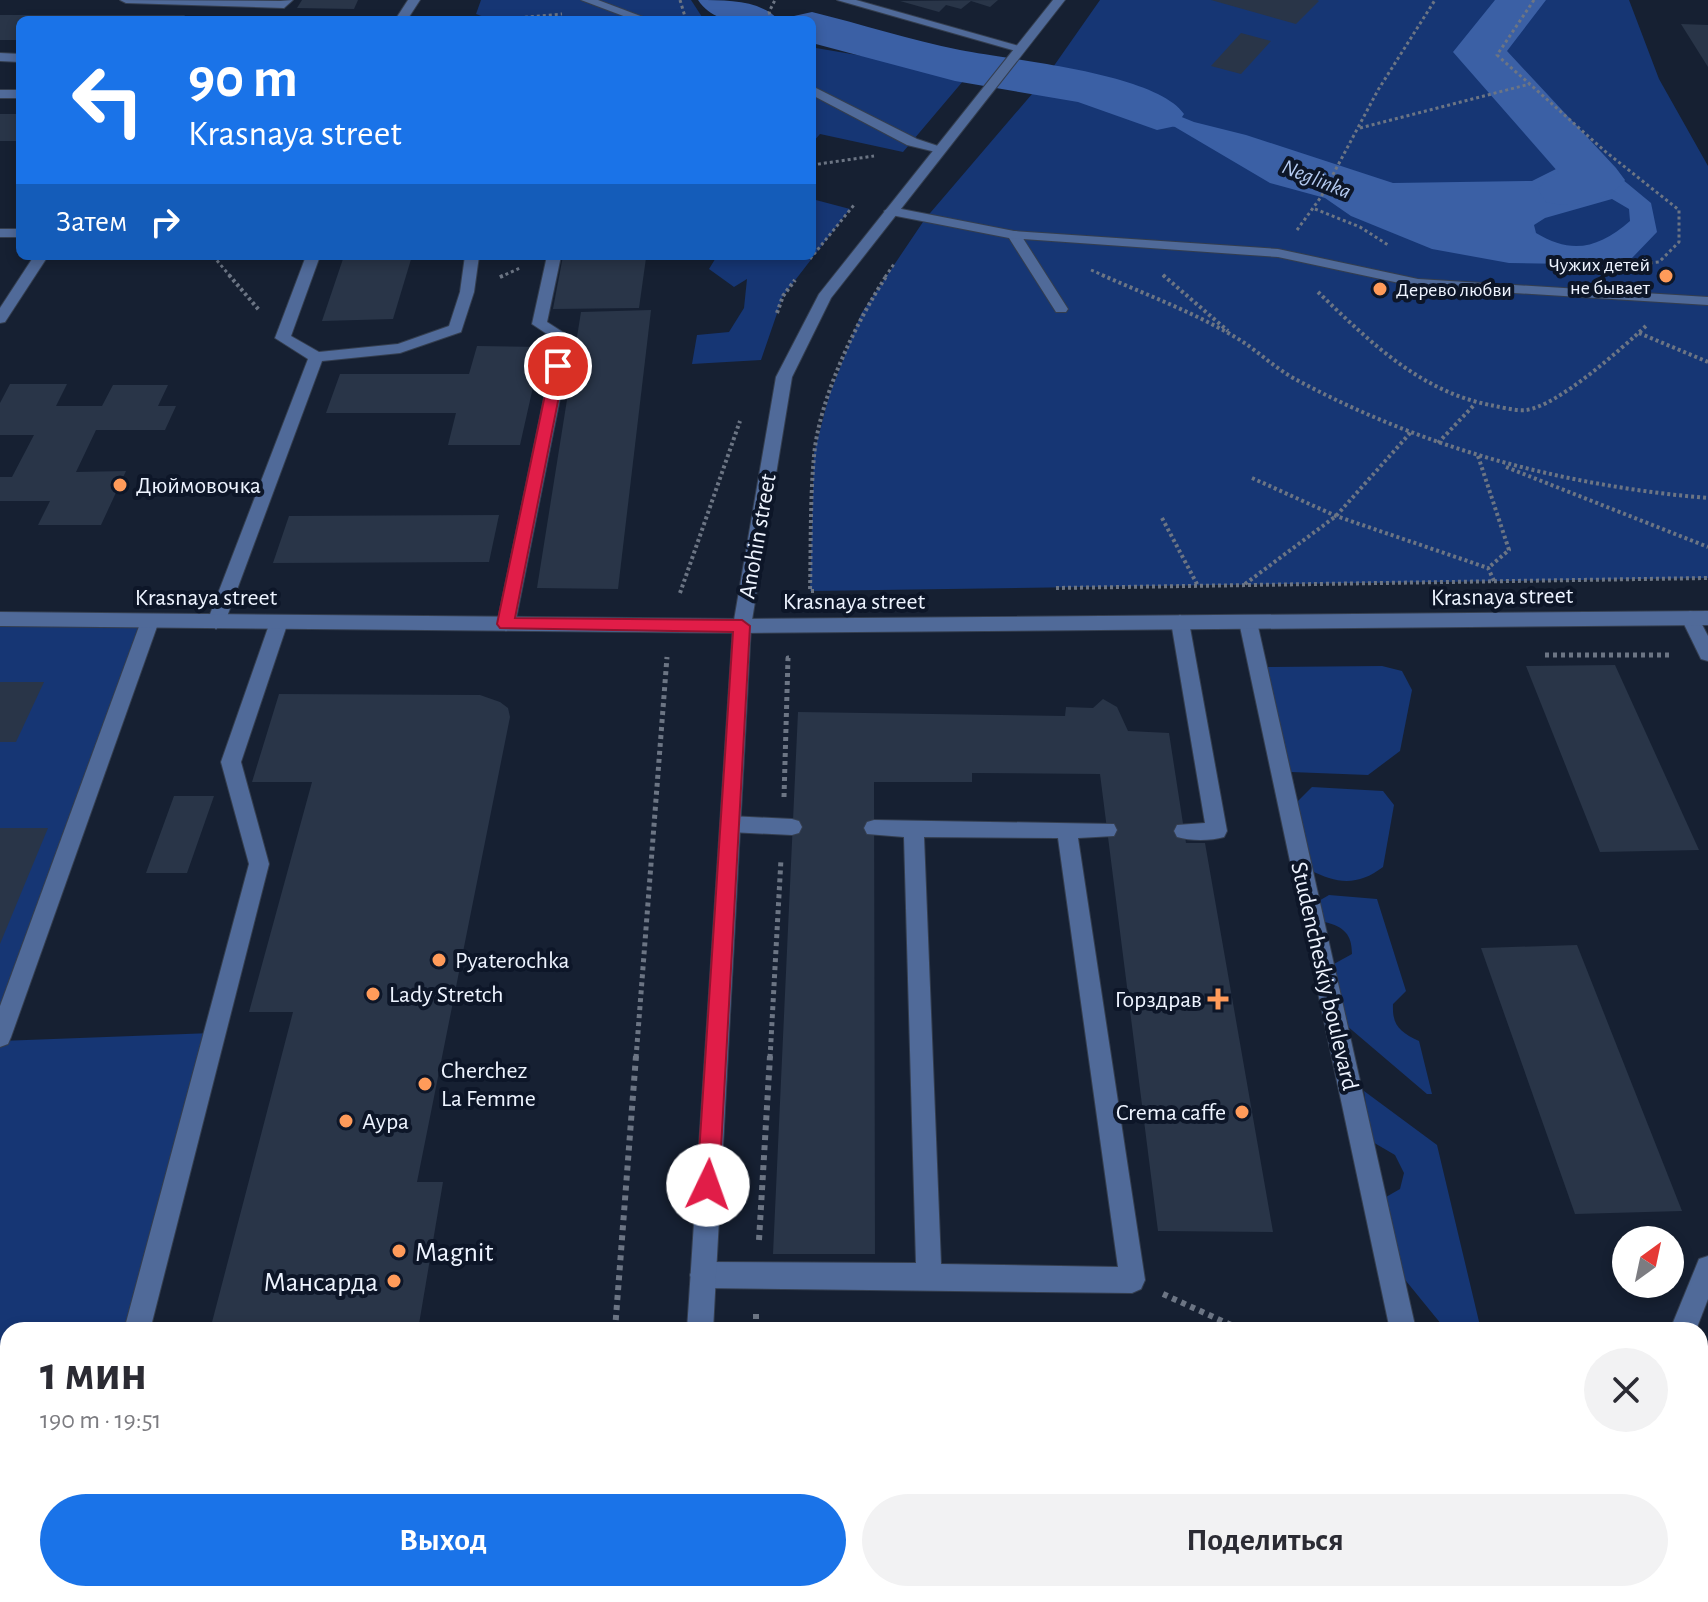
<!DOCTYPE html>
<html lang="ru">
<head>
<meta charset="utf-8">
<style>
  :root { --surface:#fff; --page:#f2f2f3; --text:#2b2b33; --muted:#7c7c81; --accent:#1a73e8 }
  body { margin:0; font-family:"Alegreya Sans",sans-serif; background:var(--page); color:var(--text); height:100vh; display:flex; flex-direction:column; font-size:30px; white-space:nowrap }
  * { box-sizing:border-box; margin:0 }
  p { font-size:26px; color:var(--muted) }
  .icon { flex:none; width:44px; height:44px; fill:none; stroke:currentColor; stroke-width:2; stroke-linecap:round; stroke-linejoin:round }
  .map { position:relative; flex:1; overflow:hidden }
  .sheet { position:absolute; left:0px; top:1322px; width:1708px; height:280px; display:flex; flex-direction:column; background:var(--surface); border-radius:24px 24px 0 0; box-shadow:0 4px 12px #0003 }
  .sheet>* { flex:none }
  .hud { position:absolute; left:16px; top:16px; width:800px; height:244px; border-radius:12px; box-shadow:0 4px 12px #0003; background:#1a73e8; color:#fff; overflow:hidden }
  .needle { width:52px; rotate:33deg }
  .buttons { position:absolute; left:1612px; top:1226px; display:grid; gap:16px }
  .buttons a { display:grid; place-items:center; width:72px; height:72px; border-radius:50%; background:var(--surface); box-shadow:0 4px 12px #0003; font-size:40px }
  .pin { position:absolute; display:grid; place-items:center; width:68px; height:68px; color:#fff; margin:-34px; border:4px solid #fff; border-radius:50%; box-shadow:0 2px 8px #0007 }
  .me { position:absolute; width:88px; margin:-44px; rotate:3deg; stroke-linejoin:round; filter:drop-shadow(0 0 6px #0008) }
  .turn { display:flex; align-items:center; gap:28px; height:168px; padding:0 40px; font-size:36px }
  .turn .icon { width:104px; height:104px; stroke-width:2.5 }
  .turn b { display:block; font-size:56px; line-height:68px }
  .then { display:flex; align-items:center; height:76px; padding:0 40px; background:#0003; gap:16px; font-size:30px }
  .round { display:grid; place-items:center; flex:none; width:84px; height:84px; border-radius:42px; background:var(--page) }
  .headline { display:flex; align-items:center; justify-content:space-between; height:136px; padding:0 40px }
  h1 { font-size:48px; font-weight:600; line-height:60px }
  .primary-button { display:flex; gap:16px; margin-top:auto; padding:16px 40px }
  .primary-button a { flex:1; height:92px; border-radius:48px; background:var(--accent); color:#fff; font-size:32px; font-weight:600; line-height:92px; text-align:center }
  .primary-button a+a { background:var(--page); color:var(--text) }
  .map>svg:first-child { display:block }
</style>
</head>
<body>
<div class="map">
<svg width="1708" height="1602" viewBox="0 0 1708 1602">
  <rect width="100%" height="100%" fill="#162032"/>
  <g fill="#163674">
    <polygon points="481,0 691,0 704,20 492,20 476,14"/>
    <polygon points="1100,0 1629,0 1659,79 1708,166 1708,578 810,591 814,453 829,396 861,314 925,219 1044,80"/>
    <polygon points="812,47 816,48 969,74 903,152 820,134 812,143"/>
    <polygon points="812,199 850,209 783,296 761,360 692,364 697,335 729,332 744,308 747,279 734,287 709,269 717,256 812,256"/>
    <polygon points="0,619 150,621 0,1037"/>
    <polygon points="1382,666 1402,671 1412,690 1400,751 1368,775 1291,772 1266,667"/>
    <path d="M1312,787L1383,791L1394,805L1383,867C1358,886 1337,884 1310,870L1296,803Z"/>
    <path d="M1329,895L1377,899L1406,991L1393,1004C1392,1026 1400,1032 1419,1041L1432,1094H1427L1346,1025L1332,965L1352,954C1352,934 1344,927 1325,922L1317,902Z"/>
    <polygon points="212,1033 137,1330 8,1330 8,1479 0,1479 0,1041"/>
    <polygon points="1364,1091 1437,1145 1481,1330 1446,1330 1402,1276 1386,1197 1400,1189 1404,1173 1395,1155 1371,1141"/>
    <polygon points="417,1594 531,1594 530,1602 416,1602"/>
  </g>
  <path fill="#3b60a5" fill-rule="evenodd" d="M1048,74L1095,82L1194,122L1246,135L1393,183L1532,181L1556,169L1535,115L1553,122L1651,203L1657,232L1632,258L1570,264L1509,263L1432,249L1351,216L1325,198L1270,183L1175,127L1076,94L1036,89ZM1612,199L1629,209L1630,221C1599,248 1572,255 1536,233L1534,225L1545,218Z"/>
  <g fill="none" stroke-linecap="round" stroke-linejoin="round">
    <g fill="#3b60a5" fill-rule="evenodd">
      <path d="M698,0C728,0 760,0 779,20C749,20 717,28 698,0Z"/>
      <path d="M1495,0H1546L1507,51L1616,168L1625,180C1608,204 1573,209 1546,202L1538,190L1546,178L1559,173L1453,52Z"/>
      <path d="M812,12C861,24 910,40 960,50C1010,60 1156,73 1184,114L1176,126L1157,130L1078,102L955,81L812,43V20H791L794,16Z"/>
    </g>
  </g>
  <g fill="#293548">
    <polygon points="302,0 358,0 354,9 297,8"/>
    <polygon points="998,0 990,7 971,1 961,9 946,5 939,12 900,1"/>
    <polygon points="1211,0 1317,0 1319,1 1296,24"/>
    <polygon points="0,15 185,15 182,20 20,20 20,40 0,40"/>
    <polygon points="1681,24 1708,25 1708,67"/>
    <polygon points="1241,33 1271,41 1241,74 1211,66"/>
    <rect x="0" y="114" width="20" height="27"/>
    <polygon points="344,256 412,256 393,319 322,321"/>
    <polygon points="563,256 646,258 639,308 553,309"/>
    <polygon points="651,310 618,589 537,588 581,312"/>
    <polygon points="477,346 542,347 520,445 448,445 456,413 326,413 340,374 469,374"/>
    <polygon points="10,384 67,384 56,406 102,406 113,385 168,385 158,406 176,406 165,430 96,430 76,472 126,471 101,525 38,525 50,501 0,501 0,477 12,477 34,435 0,435 0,403"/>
    <polygon points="499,515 489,562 273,563 289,516"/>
    <polygon points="1615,665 1699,850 1600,852 1526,666"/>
    <polygon points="0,682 44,682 16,742 0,742"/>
    <polygon points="279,694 480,695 500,702 508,708 510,717 417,1182 443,1182 418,1330 210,1330 293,1012 249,1012 312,782 252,782"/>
    <polygon points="1103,699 1117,707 1128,731 1169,733 1186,843 1205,843 1273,1232 1158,1231 1100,774 972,773 972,782 874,782 875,1254 773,1254 798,712 1065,716 1066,707 1093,708"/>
    <polygon points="174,796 214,796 187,873 146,873"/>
    <polygon points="0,828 48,828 0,944"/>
    <polygon points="1577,945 1682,1211 1575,1214 1481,948"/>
    <polygon points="0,1578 8,1578 8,1594 375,1594 374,1602 0,1602"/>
    <polygon points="828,1594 1202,1594 1203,1602 828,1602"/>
  </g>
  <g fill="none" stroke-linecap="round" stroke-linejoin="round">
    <g stroke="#343e4f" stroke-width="2">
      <g id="service">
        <polygon points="120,0 280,1 293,0 284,8 126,3"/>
        <polygon points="408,0 420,0 407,20 395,20"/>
        <polygon points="837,0 856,0 1026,48 1016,51"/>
        <polygon points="0,53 20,54 20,62 0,61"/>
        <rect x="0" y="90" width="20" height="8"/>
        <polygon points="891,207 1019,232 1068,309 1066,312 1056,312 1009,238 886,214 884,211"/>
        <rect x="0" y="229" width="20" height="8"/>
        <polygon points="34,256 48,256 5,322 0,323 0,308"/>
        <polygon points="306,256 320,256 291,336 319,352 398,344 449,326 460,292 465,256 479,256 474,292 461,332 400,353 322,361 225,622 216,629 207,622 308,359 275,338"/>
        <polygon points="547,256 561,256 547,322 572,338 515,624 506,631 497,624 556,340 532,324"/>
        <polygon points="1690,611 1696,613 1708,636 1708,661 1701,659 1681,618"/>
        <polygon points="150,614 159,621 11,1037 8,1044 0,1047 0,1006 141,621"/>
        <polygon points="279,615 288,622 241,762 269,864 150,1330 124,1330 249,864 221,762 270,622"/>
        <path d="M1180,615L1189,622L1227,831L1224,837C1211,841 1190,841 1177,837L1174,831L1177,825L1205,823L1171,622Z"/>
        <polygon points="730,816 792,819 799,821 802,827 799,833 792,835 730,832 723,830 720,824 723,818"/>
        <path d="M874,820L1114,824L1117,830L1114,836L1078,838L1145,1280L1141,1289L1132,1293L703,1288L694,1284L690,1275L694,1266L703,1262L916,1263L904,837L867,834L864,828L867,822ZM924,837L1058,838L1118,1267L941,1264Z"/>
        <polygon points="1708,1256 1708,1299 1696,1330 1670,1330 1699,1259"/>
        <rect x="0" y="1465" width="8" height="28"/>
      </g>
    </g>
    <g stroke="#343e4f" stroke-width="2">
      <g id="pedestrian">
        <polygon points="581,0 598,0 651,20 634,20"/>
        <polygon points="812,86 917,139 947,149 940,153 907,145 812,95"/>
        <polygon points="1014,231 1278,249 1418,279 1708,297 1708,305 1418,287 1278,257 1009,238 1009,232"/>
        <polygon points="1248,615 1257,622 1416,1330 1390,1330 1239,622"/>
        <polygon points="1443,1594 1471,1594 1473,1602 1445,1602"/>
      </g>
    </g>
    <g stroke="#343e4f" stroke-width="2">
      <polygon id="minor" points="1708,611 1708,625 742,633 0,626 0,612 742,619"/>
    </g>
    <g stroke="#343e4f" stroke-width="2">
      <g id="tertiary">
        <polygon points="1053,0 1065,0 831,298 792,377 751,626 713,1330 687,1330 733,626 776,377 819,294"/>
        <polygon points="670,1594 698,1594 697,1602 669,1602"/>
      </g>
    </g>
    <g stroke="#6c7584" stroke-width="3" stroke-dasharray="3 3" stroke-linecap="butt">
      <polyline points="680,0 686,20"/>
      <polyline points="1534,0 1497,55 1606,152 1679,210 1679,242 1659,262 1631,265"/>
      <polyline points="495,20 562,14"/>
      <polyline points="772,20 769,12 775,0"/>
      <polyline points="1360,128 1530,84"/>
      <polyline points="812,165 874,156"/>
      <polyline points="1315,209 1360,227 1388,245"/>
      <polyline points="1297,230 1321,197 1378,90 1435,0"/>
      <polyline points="213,256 231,277"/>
      <polyline points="810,259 854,205"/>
      <polyline points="1091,270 1107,277"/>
      <polyline points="1163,275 1165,277"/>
      <polyline points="500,277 520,268"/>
      <polyline points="885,277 894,264"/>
    </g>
    <g stroke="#6c7584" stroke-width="4" stroke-dasharray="3 3" stroke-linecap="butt">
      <polyline points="229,275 259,310"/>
      <path d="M1102,275C1147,295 1193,312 1235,337C1256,349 1273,367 1295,379C1423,448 1563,486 1708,498"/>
      <polyline points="1163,275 1228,331"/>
      <polyline points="500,277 505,275"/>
      <path d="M1318,292C1368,340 1419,391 1490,405C1501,407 1515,411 1526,410C1558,406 1622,348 1646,326"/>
      <polyline points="777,313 783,296 795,280"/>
      <polyline points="1639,333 1708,362"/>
      <polyline points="1438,443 1475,404"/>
      <polyline points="1478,456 1509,550 1488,568"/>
      <polyline points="1506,467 1708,547"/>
      <polyline points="1252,478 1336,516 1488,568 1494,581"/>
      <polyline points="1162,518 1198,586"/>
      <polyline points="1245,584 1336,516 1412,431"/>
      <polyline points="1056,588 1708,578"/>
      <path d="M814,591H810C811,546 810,500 814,456C819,399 856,322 887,275"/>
      <polyline points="680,593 740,421"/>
    </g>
    <g stroke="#6c7584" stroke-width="5" stroke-dasharray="4 4" stroke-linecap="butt">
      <polyline points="1545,655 1671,655"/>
      <polyline points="784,797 788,658 791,658"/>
      <polyline points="636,1058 667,657"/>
      <polyline points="770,1058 781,859"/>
    </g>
    <g stroke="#6c7584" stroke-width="6" stroke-dasharray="5 5" stroke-linecap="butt">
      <polyline points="759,1240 770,1056"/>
      <polyline points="1163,1294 1242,1330"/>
      <polyline points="756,1314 756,1330"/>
      <polyline points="615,1330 636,1056"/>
      <polyline points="748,1594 748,1602"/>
      <polyline points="594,1602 595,1594"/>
      <polyline points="1592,1602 1601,1595"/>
    </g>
    <use href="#service" fill="#506a99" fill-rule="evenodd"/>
    <use href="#pedestrian" fill="#506a99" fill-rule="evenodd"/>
    <use href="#minor" fill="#506a99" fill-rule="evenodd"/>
    <use href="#tertiary" fill="#506a99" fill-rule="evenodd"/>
  </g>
  <polygon fill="#e11d48" stroke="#92132f" stroke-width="2" points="558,362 565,366 515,618 742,620 750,626 719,1185 716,1193 708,1196 701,1193 697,1185 733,632 500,628 497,624 551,366"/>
  <g fill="#ff9b5a" stroke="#0d1628" stroke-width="3">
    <circle cx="1666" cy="276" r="8"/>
    <circle cx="1380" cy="289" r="8"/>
    <circle cx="120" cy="485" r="8"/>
    <circle cx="439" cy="960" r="8"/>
    <circle cx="373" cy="994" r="8"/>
    <path d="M1214 987h8v8h8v8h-8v8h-8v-8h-8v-8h8z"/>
    <circle cx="425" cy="1084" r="8"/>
    <circle cx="1242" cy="1112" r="8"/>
    <circle cx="346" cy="1121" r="8"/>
    <circle cx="399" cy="1251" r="8"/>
    <circle cx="394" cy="1281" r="8"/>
  </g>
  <g text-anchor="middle" stroke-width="8" stroke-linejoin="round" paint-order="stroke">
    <g font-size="20" fill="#eef4ff" stroke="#0d1628" text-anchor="end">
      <text x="1650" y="271">Чужих детей<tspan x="1650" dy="23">не бывает</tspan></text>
      <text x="1396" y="296" text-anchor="start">Дерево любви</text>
    </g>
    <g font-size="22" font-style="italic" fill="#b5cbf1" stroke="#0d1628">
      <text transform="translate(1317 178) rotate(22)" y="8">Neglinka</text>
    </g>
    <g font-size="24" fill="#eef4ff" stroke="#0d1628" text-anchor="start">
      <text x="136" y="493">Дюймовочка</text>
      <text x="455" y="968">Pyaterochka</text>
      <text x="389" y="1002">Lady Stretch</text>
      <text x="1202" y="1007" text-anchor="end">Горздрав</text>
      <text x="441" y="1078">Cherchez<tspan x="441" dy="28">La Femme</tspan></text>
      <text x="1226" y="1120" text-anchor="end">Crema caffe</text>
      <text x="362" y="1129">Аура</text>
    </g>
    <g font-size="24" fill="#eef4ff" stroke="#0d1628">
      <text transform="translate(757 536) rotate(-80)" y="8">Anohin street</text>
      <text transform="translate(1502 596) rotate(-1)" y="8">Krasnaya street</text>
      <text x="206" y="605">Krasnaya street</text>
      <text x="854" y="609">Krasnaya street</text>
      <text transform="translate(1325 976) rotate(77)" y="8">Studencheskiy boulevard</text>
    </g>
    <g font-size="28" fill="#eef4ff" stroke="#0d1628" text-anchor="start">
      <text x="415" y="1261">Magnit</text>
      <text x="378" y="1291" text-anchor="end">Мансарда</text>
    </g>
  </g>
</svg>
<div class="buttons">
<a><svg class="needle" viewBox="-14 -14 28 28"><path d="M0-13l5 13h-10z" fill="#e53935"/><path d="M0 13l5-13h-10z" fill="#7c7c81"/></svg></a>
</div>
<div class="pin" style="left:558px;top:366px;background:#d93025"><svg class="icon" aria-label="arrive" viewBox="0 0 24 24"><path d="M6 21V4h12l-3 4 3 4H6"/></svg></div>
<svg class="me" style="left:708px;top:1185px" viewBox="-20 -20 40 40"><circle r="19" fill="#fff"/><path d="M0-13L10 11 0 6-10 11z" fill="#e11d48"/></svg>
<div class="hud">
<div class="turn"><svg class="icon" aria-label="left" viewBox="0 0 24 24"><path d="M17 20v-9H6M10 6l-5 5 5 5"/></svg><div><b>90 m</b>Krasnaya street</div></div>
<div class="then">Затем<svg class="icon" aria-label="right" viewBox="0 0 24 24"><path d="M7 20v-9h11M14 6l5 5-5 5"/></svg></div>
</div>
<section class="sheet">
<div class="headline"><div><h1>1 мин</h1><p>190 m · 19:51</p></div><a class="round"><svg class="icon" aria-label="close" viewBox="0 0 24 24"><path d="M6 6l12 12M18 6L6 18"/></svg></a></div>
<div class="primary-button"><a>Выход</a><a>Поделиться</a></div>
</section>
</div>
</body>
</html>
